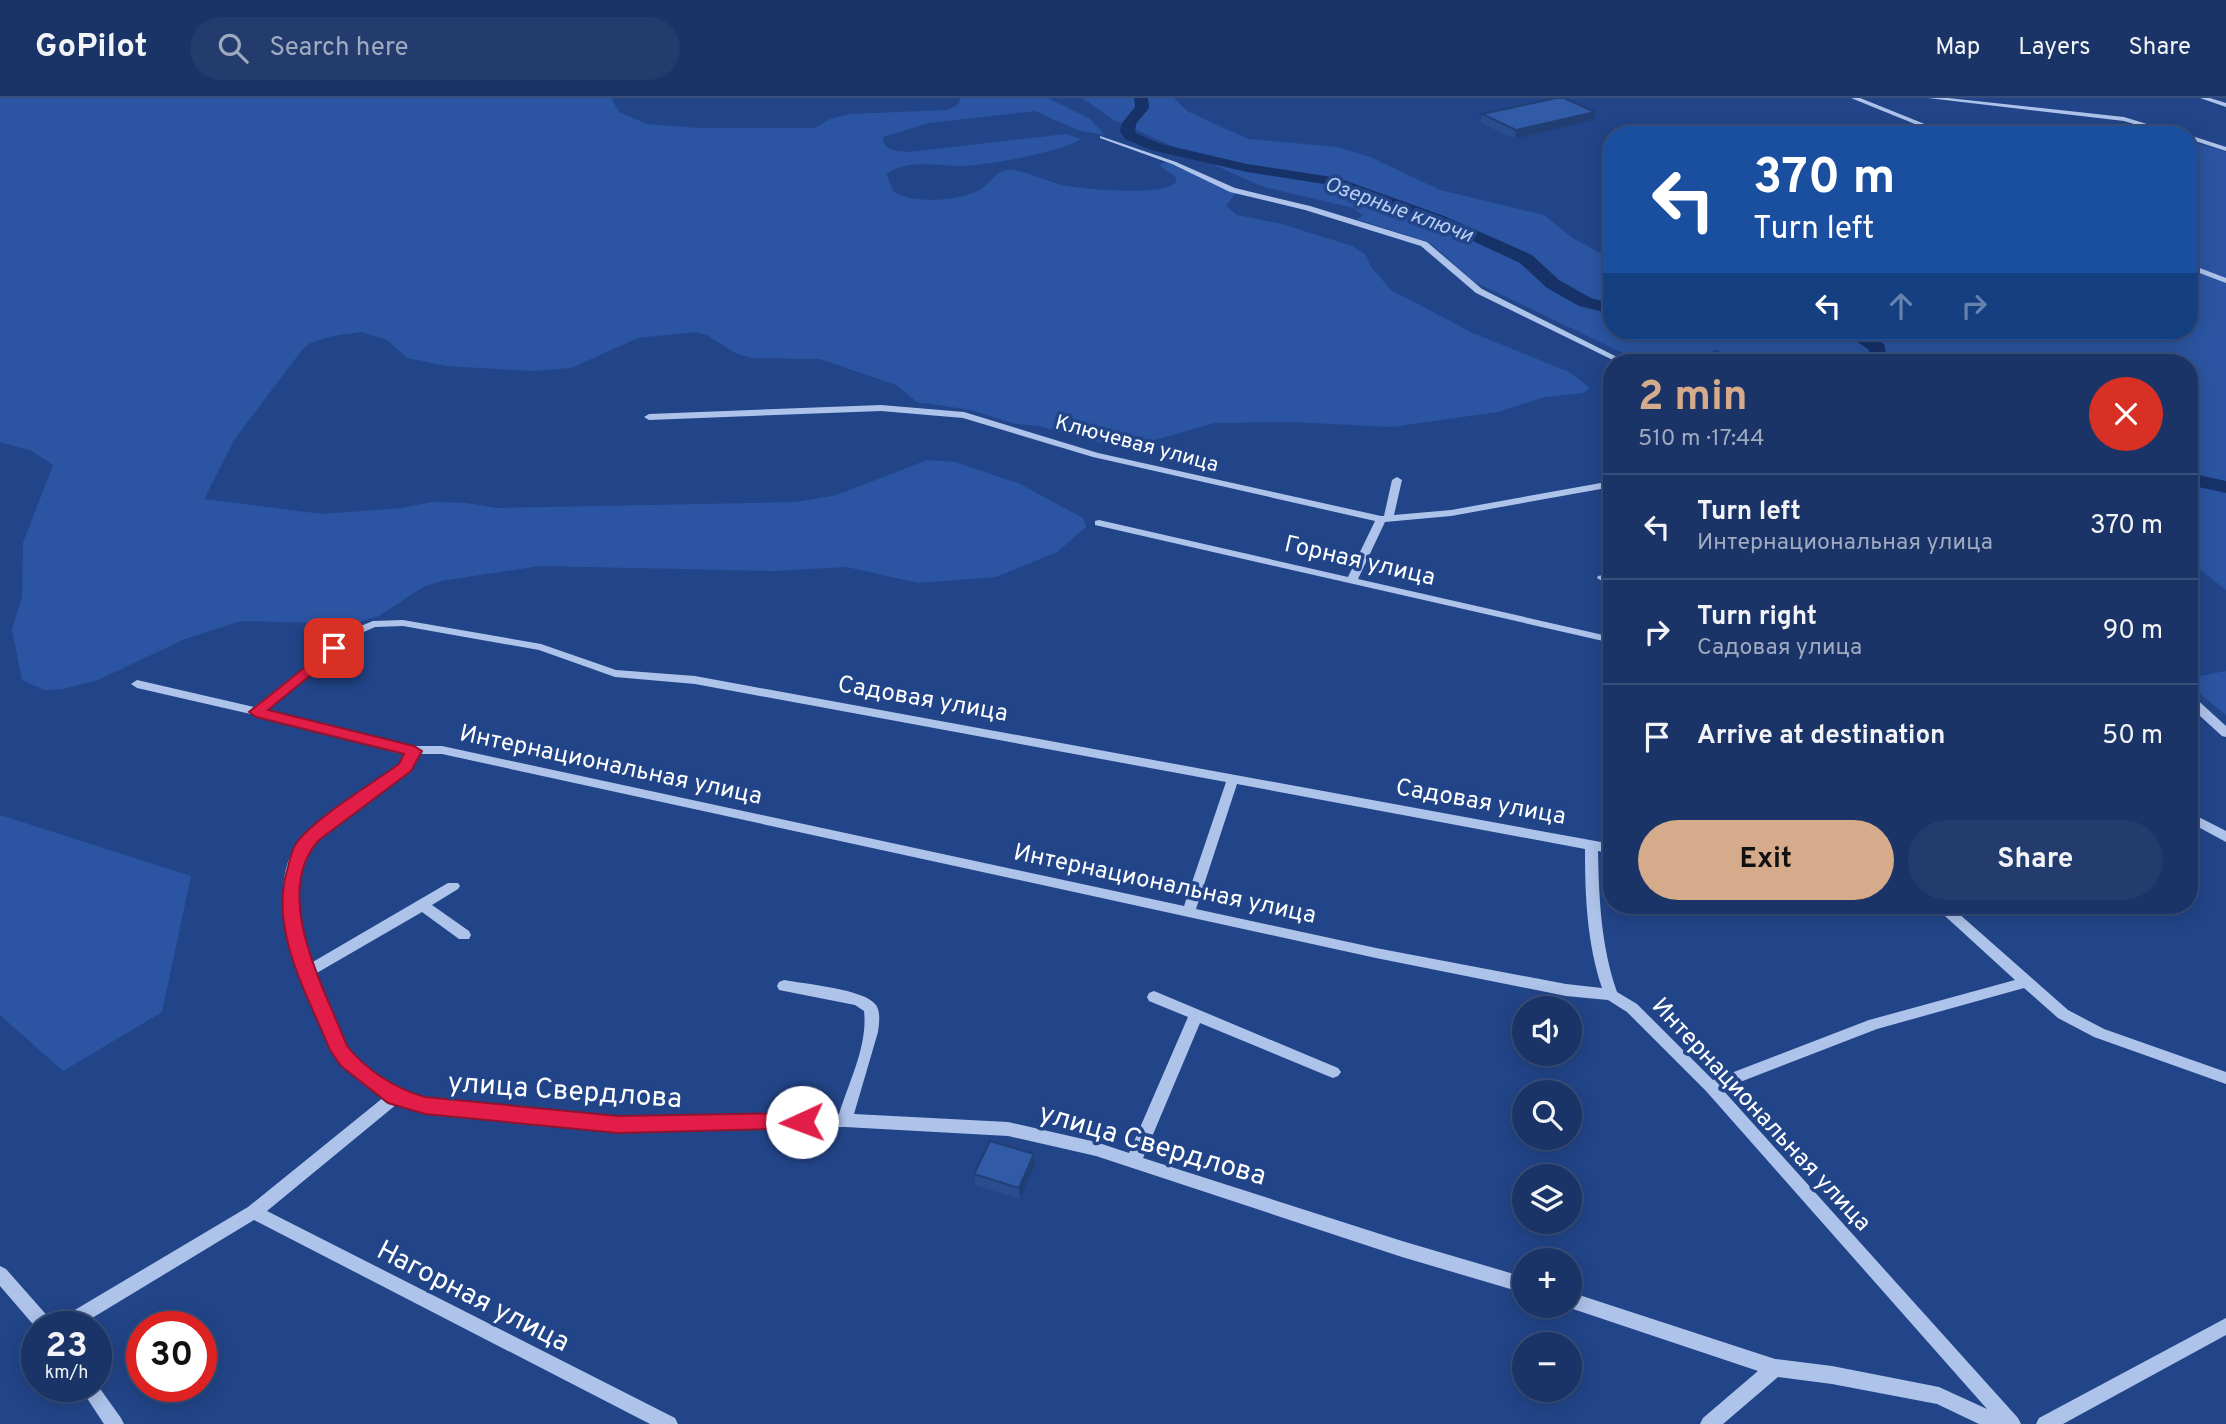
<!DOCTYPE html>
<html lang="en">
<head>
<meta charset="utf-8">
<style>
  :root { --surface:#1a3467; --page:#233c6d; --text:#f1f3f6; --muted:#9faac0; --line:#384f7b; --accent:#d6ab8b }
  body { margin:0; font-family:Overpass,sans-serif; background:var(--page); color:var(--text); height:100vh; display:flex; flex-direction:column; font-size:26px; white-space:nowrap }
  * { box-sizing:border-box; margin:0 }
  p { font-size:23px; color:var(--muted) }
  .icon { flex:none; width:38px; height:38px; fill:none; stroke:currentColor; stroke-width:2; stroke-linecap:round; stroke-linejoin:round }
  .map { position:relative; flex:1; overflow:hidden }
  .drawer { position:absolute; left:1603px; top:256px; width:595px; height:560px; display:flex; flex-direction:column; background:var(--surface); border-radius:28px; box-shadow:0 4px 18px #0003,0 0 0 2px var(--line) }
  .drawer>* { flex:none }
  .top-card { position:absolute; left:1603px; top:28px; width:595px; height:214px; border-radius:28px; box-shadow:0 4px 18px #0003,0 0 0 2px var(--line); background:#1a4fa0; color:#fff; overflow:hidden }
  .fabs { position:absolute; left:1512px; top:898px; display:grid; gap:14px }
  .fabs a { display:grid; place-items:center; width:70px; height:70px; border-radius:50%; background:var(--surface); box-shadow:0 4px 18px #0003,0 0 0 2px var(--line); font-size:35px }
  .speed { position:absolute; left:21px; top:1213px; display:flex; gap:14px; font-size:35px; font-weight:700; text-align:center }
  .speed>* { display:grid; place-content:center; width:91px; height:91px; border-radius:50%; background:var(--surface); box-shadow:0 4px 18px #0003,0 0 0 2px var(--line); line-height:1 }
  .speed small { font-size:18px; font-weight:400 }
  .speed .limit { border:10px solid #d22; background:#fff; color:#111 }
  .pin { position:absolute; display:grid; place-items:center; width:60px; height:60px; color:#fff; margin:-30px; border-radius:14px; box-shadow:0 4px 10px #0006 }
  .me { position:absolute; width:77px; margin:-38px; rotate:268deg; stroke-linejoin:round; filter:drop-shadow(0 0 5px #0008) }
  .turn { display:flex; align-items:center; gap:24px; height:147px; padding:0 35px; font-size:32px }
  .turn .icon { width:91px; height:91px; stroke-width:2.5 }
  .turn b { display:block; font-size:49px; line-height:60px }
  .lanes { display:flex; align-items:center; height:66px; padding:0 35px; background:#0003; justify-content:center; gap:35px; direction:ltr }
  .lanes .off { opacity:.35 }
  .round { display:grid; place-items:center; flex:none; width:74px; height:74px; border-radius:37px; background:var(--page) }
  .overview { display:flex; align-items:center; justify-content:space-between; height:119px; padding:0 35px }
  h1 { font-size:42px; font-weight:700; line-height:52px; color:var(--accent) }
  .cta { display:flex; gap:14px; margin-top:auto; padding:14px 35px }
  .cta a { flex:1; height:80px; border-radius:42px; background:var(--accent); color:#111; font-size:28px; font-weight:700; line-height:80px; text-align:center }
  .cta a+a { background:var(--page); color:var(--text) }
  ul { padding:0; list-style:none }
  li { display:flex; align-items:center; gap:21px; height:105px; padding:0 35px; border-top:2px solid var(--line) }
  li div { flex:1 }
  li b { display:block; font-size:26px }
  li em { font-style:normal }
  header { display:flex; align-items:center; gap:42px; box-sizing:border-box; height:98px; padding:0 35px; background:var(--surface); border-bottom:2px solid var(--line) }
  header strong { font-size:33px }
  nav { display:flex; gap:38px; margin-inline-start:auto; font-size:24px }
  .search { width:490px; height:63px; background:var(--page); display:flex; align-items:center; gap:18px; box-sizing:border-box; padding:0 24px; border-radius:38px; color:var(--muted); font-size:26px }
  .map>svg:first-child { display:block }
</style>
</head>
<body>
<header>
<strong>GoPilot</strong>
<div class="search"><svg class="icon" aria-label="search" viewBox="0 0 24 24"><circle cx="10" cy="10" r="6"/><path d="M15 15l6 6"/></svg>Search here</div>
<nav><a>Map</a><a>Layers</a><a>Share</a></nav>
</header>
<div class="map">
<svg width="2226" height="1326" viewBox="0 0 2226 1326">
  <rect width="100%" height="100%" fill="#224589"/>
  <g fill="#2b55a2">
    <path d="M0,0H611L619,14L647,26L697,30H815L830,21L850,16L947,12L959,6L960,0H1048L1090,21L1105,37L1080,33L1035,13L929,25L883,39C883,52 896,53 908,54L1066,36L1081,41C1061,54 985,68 960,68C935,68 908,61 886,76L894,94C915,106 956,103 978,93C991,86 997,69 1014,72C1031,75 1048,84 1066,88C1085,91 1165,99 1176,84V79L1159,67L1166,64L1236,95L1226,108L1237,117L1282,126L1352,148L1365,156L1371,169L1391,192L1473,235L1569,274L1590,290L1583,295L1545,299L1498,314L1392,329L1291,324L1215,325L1123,351L1039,328L1016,326L971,312L917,304L896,287L820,261L752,260L737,256L707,237L695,234L638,240L571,270L533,273L446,268L407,260L387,242L361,234L333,238L310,245L302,252L234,342L204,401L322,416L402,410L432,404L467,405L496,410L797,404L837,397L927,362L955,364L1020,386L1083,420L1086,429L1057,454L996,479L918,485L847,469L774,473L540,468L441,483L423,489L379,518L352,526L241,523L185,541L98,582L63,591L44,592L22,582L12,531L22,499L23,445L53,367L32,353L0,344Z"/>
    <polygon points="1082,0 1174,0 1187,13 1248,41 1338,49 1370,59 1440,92 1544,117 1574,141 1612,161 1612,233 2189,233 2189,43 2226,54 2226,492 2189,463 2189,264 1739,264 1716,252 1676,264 1657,264 1627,257 1473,183 1429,144 1356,121 1363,118 1353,110 1261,88 1114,22"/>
    <polygon points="2226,573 2226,617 2189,587 2189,580"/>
    <polygon points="0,717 191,778 162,914 63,973 0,917"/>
  </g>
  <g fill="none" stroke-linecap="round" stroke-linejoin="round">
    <g fill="#173269" fill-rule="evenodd">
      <polygon points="1134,0 1148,0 1149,10 1136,26 1135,35 1161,46 1247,66 1338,80 1444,118 1532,157 1559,182 1591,200 1612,206 1612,216 1579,208 1547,190 1520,165 1432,124 1330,87 1247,74 1151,52 1125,41 1120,33 1122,25 1135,9"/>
      <polygon points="1842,233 1863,233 1884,246 1888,264 1870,264 1869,252"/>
      <polygon points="2189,375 2226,383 2226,395 2189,387"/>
    </g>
    <g fill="#aec3ea" fill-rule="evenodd">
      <polygon points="1851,0 1860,0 1952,37 1942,37"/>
      <path d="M1928,0H1948L2124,19L2183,37C2169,37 2152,27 2139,29C2126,30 2115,37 2101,37L2134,26L2124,23Z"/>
      <polygon points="2200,0 2210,0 2226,5 2226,9"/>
      <polygon points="2189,37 2226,49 2226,53 2189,41"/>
      <polygon points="1100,38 1176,64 1235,90 1310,108 1427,144 1482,191 1627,264 1617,264 1476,195 1421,148 1305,112 1230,94 1172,66 1100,40"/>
      <polygon points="2189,166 2226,180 2226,185 2189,171"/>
      <polygon points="881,307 964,314 1098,355 1381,418 1384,418 1392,382 1397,379 1402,382 1394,417 1451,412 1612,383 1612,389 1451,418 1385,424 1358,481 1612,539 1612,545 1095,427 1095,423 1099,422 1348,479 1375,423 1093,359 963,320 881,313 649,322 644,319 649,316"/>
      <polygon points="1612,475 1612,481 1602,483 1597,480 1598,478"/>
      <path d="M403,522L541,546L616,572L695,578L1612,746V756L1598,753C1599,801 1601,848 1617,894L1637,906L1713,982L1869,922L2015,882L1933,807H1949L2068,912L2104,931L2226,974V986L2094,939L2058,920L2024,890L1877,931L1722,991L2018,1320L2021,1326H1979L1937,1306L1832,1286L1778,1279L1723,1326H1700L1703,1320L1758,1273L1564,1208H1570V1194L1775,1261L1832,1268L1939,1289L1987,1311L1706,993L1627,914L1608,902L1566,898L1376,860L442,656H419C409,677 391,688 372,700C351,713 322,728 309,750C287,784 299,830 311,865L448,785H458L460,788L458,791L432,807L469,833L471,837L469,841H459L422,814L315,876L345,949L353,959L400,994L425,1002L506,1012L618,1020L839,1016C849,984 868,947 864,913L855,907L779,892L777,888L779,884L784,882C804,886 865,891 876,907C881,915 879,925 878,934L854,1016L1008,1024L1096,1044L1129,1055L1188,919L1149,903L1147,899L1149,895L1154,893L1338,970L1341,974L1338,978L1333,980L1328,978L1200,925L1143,1060L1402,1143L1524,1179V1195L1402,1159L1096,1058L1008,1038L845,1029L618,1034L506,1024L425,1014L397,1006L267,1113L675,1320L678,1326H650L254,1122L79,1228H56L58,1222L248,1109L384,999C368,987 347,975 335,958C326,946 322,928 316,914C295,864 261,786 303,738C330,708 390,688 406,656L396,655L329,634L137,590L131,586L137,582L254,609L351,532L373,523ZM403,528L539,552L615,579L695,586L1226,684L1184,808L442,648H400L331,627L266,612L359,536L375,529ZM1237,686L1585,751C1585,798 1587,845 1602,890L1566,886L1376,850L1196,811Z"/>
      <polygon points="2189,597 2193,598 2226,628 2226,639 2222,638 2189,608"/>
      <polygon points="2189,714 2226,733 2226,744 2189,724"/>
      <path d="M1809,807H1871L1869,811C1851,815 1829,815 1811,811Z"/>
      <polygon points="0,1168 6,1171 51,1222 53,1228 37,1228 37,1231 0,1188"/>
      <polygon points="2226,1220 2226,1237 2063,1326 2036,1326 2039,1320"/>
      <polygon points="96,1285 121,1320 124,1326 104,1326 79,1288 96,1288"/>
    </g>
  </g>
  <g fill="#2a4d90">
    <polygon points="1482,16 1594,22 1515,41 1481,25"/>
    <polygon points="1034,1056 1035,1067 1020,1101 975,1087 974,1076"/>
  </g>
  <g fill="#223f75">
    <polygon points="1595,14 1594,22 1515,41 1516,32"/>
    <polygon points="1034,1056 1035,1067 1020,1101 1019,1090"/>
  </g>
  <g fill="#315aa7" stroke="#223f75" stroke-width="2">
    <polygon points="1556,0 1564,0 1595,14 1516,32 1482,16"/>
    <polygon points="990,1043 1034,1056 1019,1090 974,1076"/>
  </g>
  <path fill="#e11d48" stroke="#92132f" stroke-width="2" d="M334,546L339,547V554L268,612L414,648L422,653L411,673L319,742C270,796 325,891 347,948C366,972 396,991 425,999L618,1018L802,1015L809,1018L812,1024L809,1030L618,1035L425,1016L388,1005L341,968L330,952C307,895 268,831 288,769C290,760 292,751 297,744C319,717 370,687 399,666L404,656L256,619L249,614Z"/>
  <g text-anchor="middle" stroke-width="7" stroke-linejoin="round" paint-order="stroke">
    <g font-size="21" font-style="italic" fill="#b9cef2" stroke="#224589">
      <text transform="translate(1399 111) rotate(20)" y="7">Озерные ключи</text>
    </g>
    <g font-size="21" fill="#fff" stroke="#224589">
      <text transform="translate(1137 345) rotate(15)" y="7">Ключевая улица</text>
    </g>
    <g font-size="24" fill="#fff" stroke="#224589">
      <text transform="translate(1360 462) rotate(13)" y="8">Горная улица</text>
      <text transform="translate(923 600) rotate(10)" y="8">Садовая улица</text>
      <text transform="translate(611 666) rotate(12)" y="8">Интернациональная улица</text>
      <text transform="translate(1481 703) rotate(10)" y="8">Садовая улица</text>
      <text transform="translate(1165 785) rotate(12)" y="8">Интернациональная улица</text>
      <text transform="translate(1762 1016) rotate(47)" y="8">Интернациональная улица</text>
    </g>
    <g font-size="28" fill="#fff" stroke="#224589">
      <text transform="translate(565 991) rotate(4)" y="10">улица Свердлова</text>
      <text transform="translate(1153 1045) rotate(16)" y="10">улица Свердлова</text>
      <text transform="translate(474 1197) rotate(27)" y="10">Нагорная улица</text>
    </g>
  </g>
</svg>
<div class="fabs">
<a><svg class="icon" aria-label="sound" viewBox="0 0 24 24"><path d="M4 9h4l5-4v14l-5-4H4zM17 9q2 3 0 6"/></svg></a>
<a><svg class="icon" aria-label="search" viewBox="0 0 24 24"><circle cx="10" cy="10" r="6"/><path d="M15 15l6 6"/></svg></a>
<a><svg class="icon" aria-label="layers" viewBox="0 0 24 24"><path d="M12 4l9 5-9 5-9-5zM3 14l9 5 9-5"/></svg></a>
<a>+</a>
<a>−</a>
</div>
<div class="speed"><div>23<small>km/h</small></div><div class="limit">30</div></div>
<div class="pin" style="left:334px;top:550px;background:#d93025"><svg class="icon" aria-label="arrive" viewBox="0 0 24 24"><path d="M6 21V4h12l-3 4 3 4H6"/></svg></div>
<svg class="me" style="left:802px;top:1024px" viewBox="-20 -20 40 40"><circle r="19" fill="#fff"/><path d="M0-13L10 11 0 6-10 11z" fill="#e11d48"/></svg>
<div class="top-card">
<div class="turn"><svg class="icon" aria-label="left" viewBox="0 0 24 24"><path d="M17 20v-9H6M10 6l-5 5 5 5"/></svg><div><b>370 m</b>Turn left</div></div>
<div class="lanes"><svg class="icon" aria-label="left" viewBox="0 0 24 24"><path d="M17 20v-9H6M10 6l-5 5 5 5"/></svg><svg class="icon off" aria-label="ahead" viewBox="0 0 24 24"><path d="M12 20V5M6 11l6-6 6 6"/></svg><svg class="icon off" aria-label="right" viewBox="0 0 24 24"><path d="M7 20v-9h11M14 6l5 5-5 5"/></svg></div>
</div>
<section class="drawer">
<div class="overview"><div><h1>2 min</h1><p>510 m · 17:44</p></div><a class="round" style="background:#d93025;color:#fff"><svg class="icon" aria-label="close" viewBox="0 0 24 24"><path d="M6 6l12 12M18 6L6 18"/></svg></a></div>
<ul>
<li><svg class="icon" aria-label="left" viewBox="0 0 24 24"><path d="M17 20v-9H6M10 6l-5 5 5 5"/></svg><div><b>Turn left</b><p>Интернациональная улица</p></div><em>370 m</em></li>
<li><svg class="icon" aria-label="right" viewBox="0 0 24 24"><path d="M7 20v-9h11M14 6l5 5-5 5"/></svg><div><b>Turn right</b><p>Садовая улица</p></div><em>90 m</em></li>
<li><svg class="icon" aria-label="arrive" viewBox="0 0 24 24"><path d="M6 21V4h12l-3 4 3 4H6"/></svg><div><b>Arrive at destination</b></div><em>50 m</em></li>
</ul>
<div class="cta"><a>Exit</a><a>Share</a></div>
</section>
</div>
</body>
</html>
